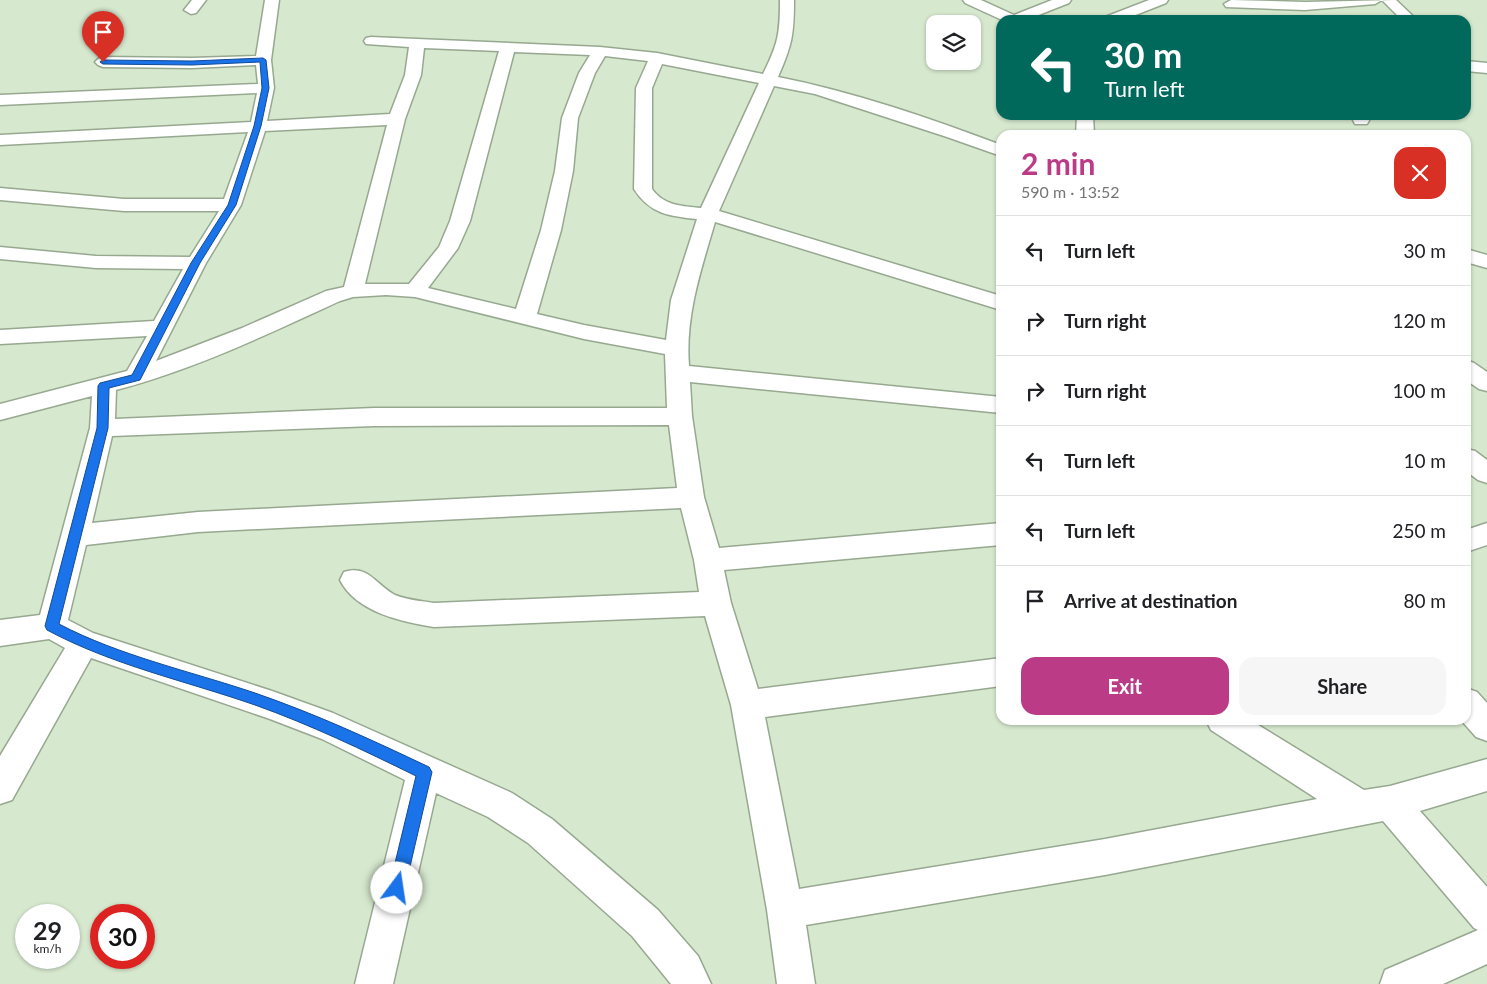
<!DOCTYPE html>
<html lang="en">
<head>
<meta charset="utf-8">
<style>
  :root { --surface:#fff; --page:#f6f6f6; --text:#202124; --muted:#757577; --line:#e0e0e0; --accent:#bb3b86 }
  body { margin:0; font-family:Lato,sans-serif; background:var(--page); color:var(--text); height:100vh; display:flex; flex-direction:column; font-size:19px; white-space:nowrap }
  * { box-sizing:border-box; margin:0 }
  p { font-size:16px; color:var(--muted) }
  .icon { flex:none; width:28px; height:28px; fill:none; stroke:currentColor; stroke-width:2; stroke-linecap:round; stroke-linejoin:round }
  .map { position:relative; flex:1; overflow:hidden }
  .sheet { position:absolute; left:996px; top:130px; width:475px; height:595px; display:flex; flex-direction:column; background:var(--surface); border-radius:15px; box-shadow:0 1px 4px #0004 }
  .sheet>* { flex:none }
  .guide { position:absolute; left:996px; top:15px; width:475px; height:105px; border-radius:15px; box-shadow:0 1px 4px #0004; background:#00695c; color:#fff; overflow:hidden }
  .tools { position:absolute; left:926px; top:15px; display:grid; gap:10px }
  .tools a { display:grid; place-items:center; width:55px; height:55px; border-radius:10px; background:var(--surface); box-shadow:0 1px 4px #0004; font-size:25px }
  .speed { position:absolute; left:15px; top:904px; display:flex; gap:10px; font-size:25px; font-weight:700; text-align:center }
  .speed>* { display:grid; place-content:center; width:65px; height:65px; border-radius:50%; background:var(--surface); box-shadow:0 1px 4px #0004; line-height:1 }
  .speed small { font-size:12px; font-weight:400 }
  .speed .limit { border:8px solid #d22; background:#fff; color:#111 }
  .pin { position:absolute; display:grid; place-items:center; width:42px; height:42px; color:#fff; margin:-51px -21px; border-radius:50% 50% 50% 0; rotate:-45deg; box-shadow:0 0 5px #0007 }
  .pin .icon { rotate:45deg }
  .me { position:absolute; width:55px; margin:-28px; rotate:14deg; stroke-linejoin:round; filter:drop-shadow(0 0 4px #0008) }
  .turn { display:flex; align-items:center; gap:18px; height:105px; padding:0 25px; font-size:22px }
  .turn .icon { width:65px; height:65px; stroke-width:2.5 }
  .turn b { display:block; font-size:35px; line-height:42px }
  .round { display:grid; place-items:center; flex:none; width:52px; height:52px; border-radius:15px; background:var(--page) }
  .headline { display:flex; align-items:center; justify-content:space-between; height:85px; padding:0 25px }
  h1 { font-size:30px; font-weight:700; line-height:38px; color:var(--accent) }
  .cta { display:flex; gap:10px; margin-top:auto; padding:10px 25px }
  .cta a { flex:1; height:58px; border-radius:15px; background:var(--accent); color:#fff; font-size:20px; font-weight:700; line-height:58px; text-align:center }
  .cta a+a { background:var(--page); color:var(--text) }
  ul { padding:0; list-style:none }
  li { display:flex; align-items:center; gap:15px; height:70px; padding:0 25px; border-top:1px solid var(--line) }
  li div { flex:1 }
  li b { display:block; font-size:19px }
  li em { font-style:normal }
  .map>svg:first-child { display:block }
</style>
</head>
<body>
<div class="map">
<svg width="1487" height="984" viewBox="0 0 1487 984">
  <rect width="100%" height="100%" fill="#d6e8ce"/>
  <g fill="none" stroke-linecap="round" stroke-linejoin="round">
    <g stroke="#97a890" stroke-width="3">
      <g id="minor">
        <polygon points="192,0 206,0 196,13 191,14 184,10"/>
        <path d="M265,0H279L271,60L274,88L267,121L390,114L405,75L409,47L366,44L364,41L366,38L371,37L600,47L657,53L763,74C778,44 780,34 780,0H794C794,35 792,45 778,77C854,92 929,118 1001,145V156L947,137L815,94L774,86L719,211L1001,296V310L715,222C701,270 685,316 689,366L1001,397V413L690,382L692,416L704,497L719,548L1001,523V545L724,570L731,603L758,689L1001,658V686L765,717L799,889L1105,839L1317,799L1211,730L1206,720H1250L1364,790L1390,786L1487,759V791L1420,811L1487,887V964L1443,984H1380L1385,970L1478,930L1474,928L1383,821L1105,875L806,925L815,984H777L767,910L731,705L705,616L434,627C402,622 356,612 340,580L344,572C368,564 376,585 395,595C407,600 422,601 434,603L699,592L694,560L681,508L198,532L86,545L68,620L93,633L272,691L333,713L512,793L552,819L658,910L698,956L711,984H671L632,936L528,843L488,817L436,793L393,984H355L405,780L322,739L270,719L91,658L12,800L0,804V756L65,648L49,639L0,646V620L40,615L90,428L92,396L0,420V404L127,371L147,336L0,344V330L154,321L183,269L96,268L0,259V247L96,256L190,257L219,211H124L0,200V188L124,199H224L248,132L0,145V135L251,122L257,93L0,105V95L258,84L256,65L192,68L103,67L98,65L95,62L98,59L103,57L192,58L256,56ZM424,48L499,51L450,221L439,247L409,284H365L405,119L421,75ZM514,52L590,55L579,73L562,118L555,171L541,230L516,309L428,288L458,248L470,221ZM605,56L648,61L636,88L634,189C650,214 669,216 697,219L671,300L666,340L584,325L537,314L561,230L573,171L578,118L595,73ZM662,64L759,83L701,208C683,206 664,206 652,189V88ZM387,125L344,287L326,291L242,328L156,361L206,263L241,205L265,131ZM386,295L415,297L584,339L665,354L667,408H374L115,419L116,390C193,370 268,334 340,301L353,297ZM669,425L677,488L198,512L92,523L112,436L374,426Z"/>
        <polygon points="963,0 981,0 1014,15 1052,0 1071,0 1069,3 1026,20 1002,20 965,3"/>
        <polygon points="1149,0 1168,0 1166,3 1123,20 1103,20 1105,17"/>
        <polygon points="1231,0 1305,2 1396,0 1417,20 1402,20 1382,0 1375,4 1305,10 1226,7 1224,4"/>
        <polygon points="1466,61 1487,63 1487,73 1466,71"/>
        <polygon points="1077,115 1093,115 1094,135 1076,135"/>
        <polygon points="1356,115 1372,115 1367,124 1355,124 1353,120"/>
        <polygon points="1466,249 1487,255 1487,268 1466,262"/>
        <polygon points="1466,360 1474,363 1487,372 1487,391 1479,389 1466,380"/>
        <polygon points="1466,449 1475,451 1487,460 1487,483 1478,480 1466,471"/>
        <polygon points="1487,523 1487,545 1466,552 1466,530"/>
        <polygon points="1466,688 1477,692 1487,703 1487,741 1476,737 1461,720 1466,720"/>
      </g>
    </g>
    <use href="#minor" fill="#fff" fill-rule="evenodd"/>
  </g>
  <path fill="#1a73e8" stroke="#114b97" d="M263,58L266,60L269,88L261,126L236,205L200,263L140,380L109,388L108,428L59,624C120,656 190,671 255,693C316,714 372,740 429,767L432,772L405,888L402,893L397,896L391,893L389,888L416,776C363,750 311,725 255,705C186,681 112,665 47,630L45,626L97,428L98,386L100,383L132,375L191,263L228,205L254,126L262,88L260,62L192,65L103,64L100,62L103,60L192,61Z"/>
</svg>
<div class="tools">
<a><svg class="icon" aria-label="layers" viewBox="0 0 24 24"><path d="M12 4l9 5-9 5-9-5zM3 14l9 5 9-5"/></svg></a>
</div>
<div class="speed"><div>29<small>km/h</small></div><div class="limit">30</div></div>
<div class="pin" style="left:103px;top:62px;background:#d93025"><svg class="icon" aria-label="arrive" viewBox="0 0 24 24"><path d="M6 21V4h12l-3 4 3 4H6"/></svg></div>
<svg class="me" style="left:397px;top:888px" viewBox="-20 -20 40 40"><circle r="19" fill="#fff"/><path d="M0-13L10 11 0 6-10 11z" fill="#1a73e8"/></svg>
<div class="guide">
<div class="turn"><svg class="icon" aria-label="left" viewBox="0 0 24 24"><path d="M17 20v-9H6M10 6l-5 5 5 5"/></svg><div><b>30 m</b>Turn left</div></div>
</div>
<section class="sheet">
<div class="headline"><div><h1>2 min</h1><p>590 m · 13:52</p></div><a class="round" style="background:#d93025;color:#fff"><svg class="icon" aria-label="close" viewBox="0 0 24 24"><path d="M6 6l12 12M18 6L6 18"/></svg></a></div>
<ul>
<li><svg class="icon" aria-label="left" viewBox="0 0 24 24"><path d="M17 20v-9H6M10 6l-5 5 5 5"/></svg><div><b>Turn left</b></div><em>30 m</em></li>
<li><svg class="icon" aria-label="right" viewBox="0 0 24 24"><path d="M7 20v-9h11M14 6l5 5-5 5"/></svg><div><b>Turn right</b></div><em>120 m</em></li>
<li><svg class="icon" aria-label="right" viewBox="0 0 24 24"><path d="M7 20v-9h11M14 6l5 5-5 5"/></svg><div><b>Turn right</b></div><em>100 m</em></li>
<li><svg class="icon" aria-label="left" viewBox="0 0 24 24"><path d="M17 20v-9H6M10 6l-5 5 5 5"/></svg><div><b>Turn left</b></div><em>10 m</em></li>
<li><svg class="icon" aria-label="left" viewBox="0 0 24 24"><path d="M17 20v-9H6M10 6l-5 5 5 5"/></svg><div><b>Turn left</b></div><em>250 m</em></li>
<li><svg class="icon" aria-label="arrive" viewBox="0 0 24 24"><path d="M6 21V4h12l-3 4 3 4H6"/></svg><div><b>Arrive at destination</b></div><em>80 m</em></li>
</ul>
<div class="cta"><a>Exit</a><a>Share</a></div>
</section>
</div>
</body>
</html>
